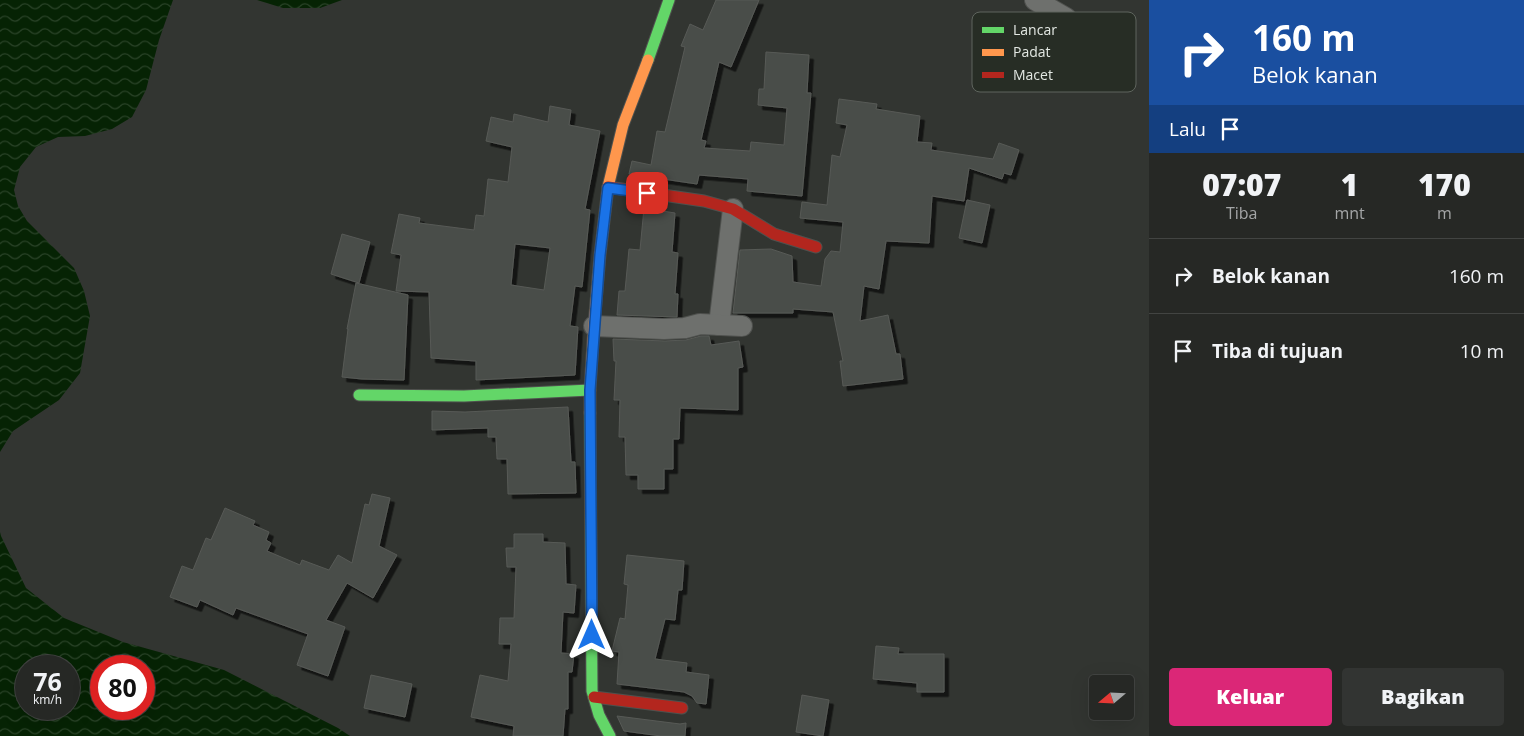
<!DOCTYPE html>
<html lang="id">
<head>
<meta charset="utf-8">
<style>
  :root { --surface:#262825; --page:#323432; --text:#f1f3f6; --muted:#a4a6a7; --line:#424442; --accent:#db2777 }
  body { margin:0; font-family:"Open Sans",sans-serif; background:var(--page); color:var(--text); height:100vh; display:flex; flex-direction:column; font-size:19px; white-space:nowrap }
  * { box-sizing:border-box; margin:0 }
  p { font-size:16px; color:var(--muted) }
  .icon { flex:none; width:28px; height:28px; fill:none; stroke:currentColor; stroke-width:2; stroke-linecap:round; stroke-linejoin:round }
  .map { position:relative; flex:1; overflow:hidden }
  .sheet { display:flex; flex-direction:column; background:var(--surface); width:375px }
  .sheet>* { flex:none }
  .top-card { background:#1a4fa0; color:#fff; overflow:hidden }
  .needle { width:32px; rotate:251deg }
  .buttons { position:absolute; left:1089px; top:675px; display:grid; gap:10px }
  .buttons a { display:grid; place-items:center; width:45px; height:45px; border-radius:5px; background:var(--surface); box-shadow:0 5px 20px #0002,0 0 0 1px var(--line); font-size:25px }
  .speed { position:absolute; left:15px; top:655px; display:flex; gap:10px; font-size:25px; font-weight:700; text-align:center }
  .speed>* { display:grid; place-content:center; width:65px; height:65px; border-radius:50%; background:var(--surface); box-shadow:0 5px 20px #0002,0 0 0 1px var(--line); line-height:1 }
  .speed small { font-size:12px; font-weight:400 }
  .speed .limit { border:8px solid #d22; background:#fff; color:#111 }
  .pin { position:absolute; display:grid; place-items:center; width:42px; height:42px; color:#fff; margin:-21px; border-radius:10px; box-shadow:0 2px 8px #0006 }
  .me { position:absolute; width:55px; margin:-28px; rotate:0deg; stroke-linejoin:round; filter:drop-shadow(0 0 4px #0008) }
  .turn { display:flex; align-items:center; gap:18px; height:105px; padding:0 20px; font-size:22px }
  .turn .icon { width:65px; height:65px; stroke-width:2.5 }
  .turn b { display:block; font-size:35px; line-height:42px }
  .then { display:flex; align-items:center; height:48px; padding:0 20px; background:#0003; gap:10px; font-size:19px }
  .eta { display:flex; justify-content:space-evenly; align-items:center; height:85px; text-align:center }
  .eta b { font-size:30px; font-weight:800; line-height:35px }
  .primary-button { display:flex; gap:10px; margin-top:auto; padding:10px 20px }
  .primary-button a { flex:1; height:58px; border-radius:5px; background:var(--accent); color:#fff; font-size:20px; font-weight:800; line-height:58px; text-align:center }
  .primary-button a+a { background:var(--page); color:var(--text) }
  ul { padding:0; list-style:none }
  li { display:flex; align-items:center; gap:15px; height:75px; padding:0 20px; border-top:1px solid var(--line) }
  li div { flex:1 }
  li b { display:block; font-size:19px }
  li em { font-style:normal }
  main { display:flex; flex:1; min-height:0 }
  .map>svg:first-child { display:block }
</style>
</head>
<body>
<main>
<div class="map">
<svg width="1149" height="736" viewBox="0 0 1149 736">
  <defs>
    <pattern id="water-waves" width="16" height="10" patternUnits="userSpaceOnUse" patternTransform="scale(1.25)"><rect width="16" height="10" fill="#062304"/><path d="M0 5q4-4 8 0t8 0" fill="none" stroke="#2a4328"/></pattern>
    <filter id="shadow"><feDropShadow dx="4.5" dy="4.5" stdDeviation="0" flood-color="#0009"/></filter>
  </defs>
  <rect width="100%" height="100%" fill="#323531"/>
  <g fill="url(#water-waves)" fill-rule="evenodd">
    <polygon points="0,0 173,0 159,40 146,90 132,117 112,129 85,136 58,137 36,147 20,167 14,190 18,206 27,221 74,268 84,291 90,316 80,373 59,400 13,431 0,452"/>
    <polygon points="257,0 342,0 320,8 283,8"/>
    <path d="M0,532L1,536L26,588L64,618L123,642L224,670L338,728L350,736H0ZM69,666V709H26V666ZM144,666V709H101V666Z"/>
  </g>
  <g fill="#4a4d4a" stroke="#575a56" fill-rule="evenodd" filter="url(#shadow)">
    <polygon points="716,0 759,0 731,67 719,62 701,140 706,141 704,148 750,151 751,142 784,145 787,108 758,105 759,89 764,89 766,52 809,55 807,93 811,93 802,196 747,191 748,179 699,175 697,184 629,174 632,161 651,165 657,131 665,132 685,47 681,46 690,24 703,30"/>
    <polygon points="839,99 877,104 876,109 920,116 917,142 932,143 931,150 993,159 999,143 1019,150 1011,175 1004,173 1002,179 969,168 964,201 932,196 929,243 886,241 879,289 864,286 860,321 888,315 896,354 900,354 903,379 843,386 840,361 843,361 833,312 793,309 793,313 733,313 740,250 771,249 792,256 793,282 821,286 825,259 831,251 840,252 843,222 800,218 802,202 827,205 832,155 840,157 847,125 836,123"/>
    <path d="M550,106L571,110L569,125L600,131L585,209L590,210L582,287L575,286L570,326L578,327L575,375L476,380V361L431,358L429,292L396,291L401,255L391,253L399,214L420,218L419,223L474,230L476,215L484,216L488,179L508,182L512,147L486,141L491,117L513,122L514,114L548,122ZM515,244L550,248L544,290L511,285Z"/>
    <polygon points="967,200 990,205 982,243 959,238"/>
    <polygon points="644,208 675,213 672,252 678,253 675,294 678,294 677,317 617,315 619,291 625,291 629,249 640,250"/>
    <polygon points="342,234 370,242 359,283 331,274"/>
    <polygon points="356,283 408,295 404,380 362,379 342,377 348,329 347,329"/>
    <polygon points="701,336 709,336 711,345 739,341 743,367 738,368 738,410 680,408 679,439 673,439 673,469 664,469 664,489 638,489 638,475 626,475 625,437 619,437 620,400 614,400 616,361 614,361 613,339 665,341 686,340"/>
    <polygon points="568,407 571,462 575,462 576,493 508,494 507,459 497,459 496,437 488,437 488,428 432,430 432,411 465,412"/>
    <polygon points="372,494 390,498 379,546 397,555 373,598 347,583 326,620 345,627 328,676 297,665 308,634 236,608 233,615 200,600 197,607 170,597 182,566 193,570 206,538 211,540 225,508 255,521 253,525 269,532 266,540 271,543 267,551 300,565 302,560 329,570 338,555 352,563 365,504 369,505"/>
    <polygon points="514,534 543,534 543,542 565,543 566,584 576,585 574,613 563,612 561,653 574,654 572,672 568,672 568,709 565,709 563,736 513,736 514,726 471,717 480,675 508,681 511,644 499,644 500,618 514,618 516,567 507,567 506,548 514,548"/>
    <polygon points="627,555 684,561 682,590 678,590 675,620 665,619 655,659 687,663 686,672 709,675 706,704 697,703 692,696 684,692 617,684 619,652 612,651 620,618 625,619 628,585 624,584"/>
    <polygon points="876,646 899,648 898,654 944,654 944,692 917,692 917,683 873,679"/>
    <polygon points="371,675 412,684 405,717 364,708"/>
    <polygon points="802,695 829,700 823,736 796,732"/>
    <polygon points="617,716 680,724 686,723 685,736 661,736 624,731"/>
  </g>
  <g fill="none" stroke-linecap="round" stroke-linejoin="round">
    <g stroke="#4f514e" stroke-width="22">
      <g id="street">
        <polyline points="1035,0 1066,18"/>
        <polyline points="719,325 733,209"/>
        <polyline points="594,326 664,329 685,328 700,324 742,326"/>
      </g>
    </g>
    <g stroke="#4f514e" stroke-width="13">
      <g id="fast">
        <polyline points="648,60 669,0"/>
        <polyline points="359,395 464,396 590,390"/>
        <polyline points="590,413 592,691 599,715 610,736"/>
      </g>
    </g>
    <g stroke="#4f514e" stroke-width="13">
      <polyline id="slow" points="590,413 590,390 594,326 600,255 608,187 623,125 648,60"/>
    </g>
    <g stroke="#4f514e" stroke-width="13">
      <g id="jam">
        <polyline points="608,187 704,201 733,209 774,234 816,247"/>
        <polyline points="594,697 682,708"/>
      </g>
    </g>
    <use href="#street" stroke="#6e706d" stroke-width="20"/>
    <use href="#fast" stroke="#63d668" stroke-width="11"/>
    <use href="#slow" stroke="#ff974d" stroke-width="11"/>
    <use href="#jam" stroke="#b3261e" stroke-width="11"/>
  </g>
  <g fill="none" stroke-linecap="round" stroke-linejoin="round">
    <g stroke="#114b97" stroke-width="12">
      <polyline id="route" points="592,635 590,390 600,255 608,188 647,193"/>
    </g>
    <use href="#route" stroke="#1a73e8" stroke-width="9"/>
  </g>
  <rect x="972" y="12" width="164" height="80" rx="8" fill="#272d25" stroke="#5f655e" stroke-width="1"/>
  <rect x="982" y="27" width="22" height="6" fill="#63d668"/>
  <rect x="982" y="49" width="22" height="7" fill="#ff974d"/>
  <rect x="982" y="72" width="22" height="6" fill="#b3261e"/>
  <g font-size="14" fill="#e3e8e3">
    <text x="1013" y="35">Lancar</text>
    <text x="1013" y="57">Padat</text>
    <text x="1013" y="80">Macet</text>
  </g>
</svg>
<div class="buttons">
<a><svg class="needle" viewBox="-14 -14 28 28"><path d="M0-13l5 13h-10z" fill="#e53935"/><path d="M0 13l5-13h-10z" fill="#a4a6a7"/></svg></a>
</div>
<div class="speed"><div>76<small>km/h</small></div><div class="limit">80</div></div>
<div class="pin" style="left:647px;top:193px;background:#d93025"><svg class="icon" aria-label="arrive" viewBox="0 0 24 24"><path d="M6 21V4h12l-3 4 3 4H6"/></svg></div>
<svg class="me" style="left:592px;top:635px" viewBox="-20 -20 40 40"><path d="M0-17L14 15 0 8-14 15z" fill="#1a73e8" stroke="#fff" stroke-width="4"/></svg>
</div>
<section class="sheet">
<div class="top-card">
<div class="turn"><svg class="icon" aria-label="right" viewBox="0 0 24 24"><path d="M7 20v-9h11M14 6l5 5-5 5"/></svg><div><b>160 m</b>Belok kanan</div></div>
<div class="then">Lalu<svg class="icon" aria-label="arrive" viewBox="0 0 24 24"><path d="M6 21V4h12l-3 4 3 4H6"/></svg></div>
</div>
<div class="eta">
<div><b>07:07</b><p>Tiba</p></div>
<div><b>1</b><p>mnt</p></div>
<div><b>170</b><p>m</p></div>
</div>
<ul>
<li><svg class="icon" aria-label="right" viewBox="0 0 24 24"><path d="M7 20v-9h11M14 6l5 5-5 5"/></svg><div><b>Belok kanan</b></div><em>160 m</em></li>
<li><svg class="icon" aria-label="arrive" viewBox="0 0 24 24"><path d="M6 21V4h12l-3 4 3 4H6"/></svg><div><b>Tiba di tujuan</b></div><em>10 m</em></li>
</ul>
<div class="primary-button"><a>Keluar</a><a>Bagikan</a></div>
</section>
</main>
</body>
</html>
